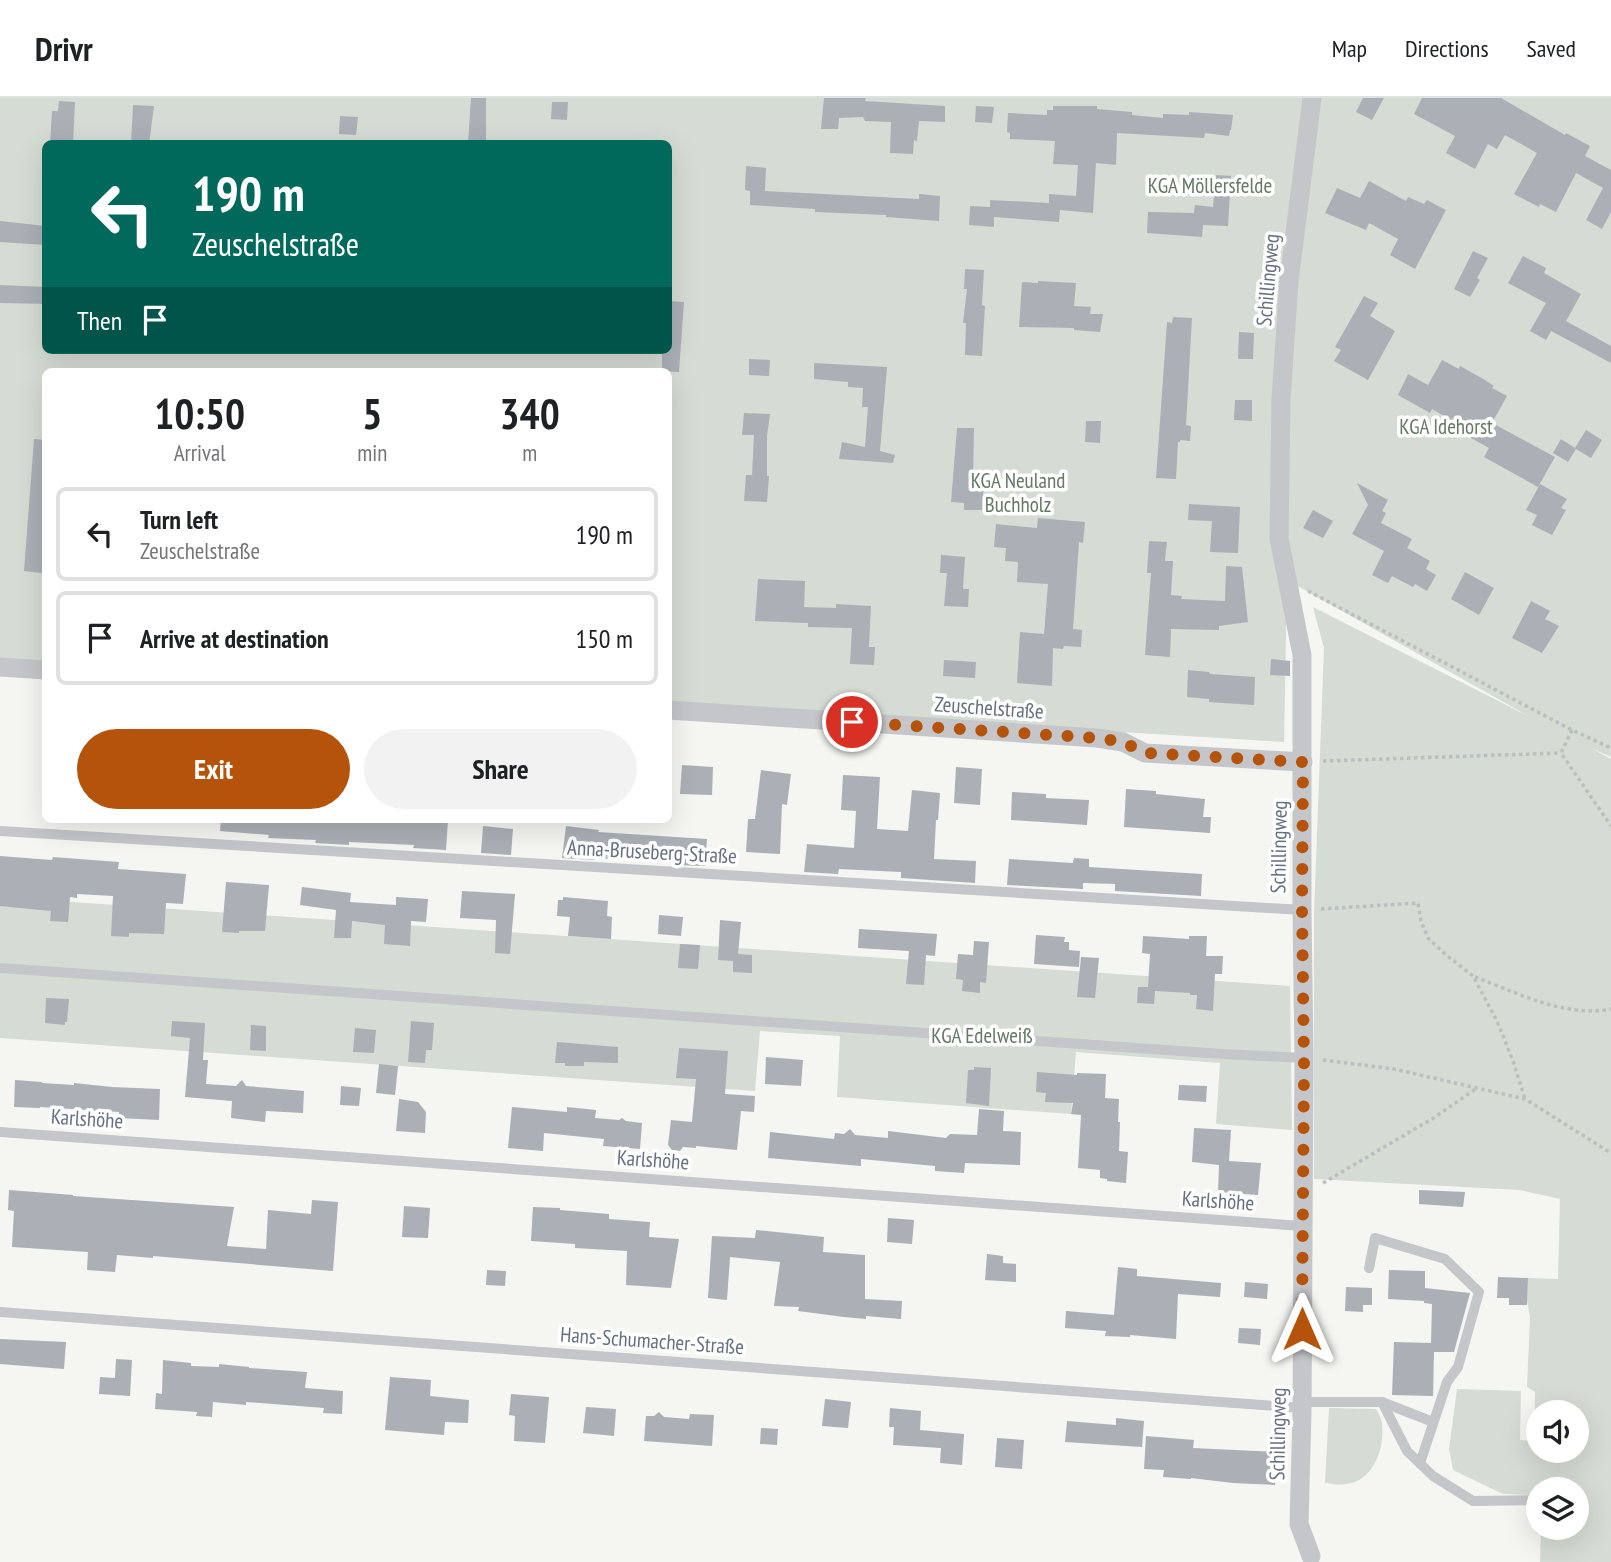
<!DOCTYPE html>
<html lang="en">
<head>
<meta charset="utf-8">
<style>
  :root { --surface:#fff; --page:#f2f2f2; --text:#202124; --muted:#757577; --line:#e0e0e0; --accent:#b45309 }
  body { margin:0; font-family:"PT Sans Narrow",sans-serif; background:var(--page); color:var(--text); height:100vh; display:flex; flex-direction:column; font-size:26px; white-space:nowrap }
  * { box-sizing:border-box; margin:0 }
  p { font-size:23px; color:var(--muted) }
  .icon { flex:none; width:38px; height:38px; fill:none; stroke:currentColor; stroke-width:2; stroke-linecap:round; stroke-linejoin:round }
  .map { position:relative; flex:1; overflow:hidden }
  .side { position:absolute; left:42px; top:270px; width:630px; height:455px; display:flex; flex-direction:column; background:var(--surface); border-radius:10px; box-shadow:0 7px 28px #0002 }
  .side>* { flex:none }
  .top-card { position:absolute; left:42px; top:42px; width:630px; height:214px; border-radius:10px; box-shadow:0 7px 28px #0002; background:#00695c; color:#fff; overflow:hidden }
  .fabs { position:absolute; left:1526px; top:1302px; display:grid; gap:14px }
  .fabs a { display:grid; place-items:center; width:63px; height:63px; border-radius:50%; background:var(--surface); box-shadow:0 7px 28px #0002; font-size:35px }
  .pin { position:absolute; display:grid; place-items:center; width:60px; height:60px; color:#fff; margin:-30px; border:4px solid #fff; border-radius:50%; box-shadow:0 2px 7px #0007 }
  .me { position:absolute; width:77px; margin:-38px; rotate:0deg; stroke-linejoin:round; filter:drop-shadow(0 0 5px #0008) }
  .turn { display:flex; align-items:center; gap:24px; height:147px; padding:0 35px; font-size:32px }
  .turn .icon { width:91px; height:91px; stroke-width:2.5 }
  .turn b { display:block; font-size:49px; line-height:60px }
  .then { display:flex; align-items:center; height:66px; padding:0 35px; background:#0003; gap:14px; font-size:26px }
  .eta { display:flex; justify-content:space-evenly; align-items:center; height:119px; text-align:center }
  .eta b { font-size:42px; font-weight:700; line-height:49px }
  .primary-button { display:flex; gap:14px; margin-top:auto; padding:14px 35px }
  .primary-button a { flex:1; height:80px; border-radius:42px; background:var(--accent); color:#fff; font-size:28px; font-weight:700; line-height:80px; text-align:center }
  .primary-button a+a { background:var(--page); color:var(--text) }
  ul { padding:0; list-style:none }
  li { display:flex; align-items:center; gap:21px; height:94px; margin:0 14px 10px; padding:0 21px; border:4px solid var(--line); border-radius:10px }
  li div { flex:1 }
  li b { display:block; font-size:26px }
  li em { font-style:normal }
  header { display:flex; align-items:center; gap:42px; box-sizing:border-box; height:98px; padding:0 35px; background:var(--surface); border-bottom:2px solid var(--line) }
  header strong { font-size:33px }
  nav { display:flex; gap:38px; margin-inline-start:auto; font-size:24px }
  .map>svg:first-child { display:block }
</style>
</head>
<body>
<header>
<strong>Drivr</strong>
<nav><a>Map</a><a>Directions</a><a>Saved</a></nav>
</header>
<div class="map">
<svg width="1611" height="1464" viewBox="0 0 1611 1464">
  <rect width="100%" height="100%" fill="#f5f5f2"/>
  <g fill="#d5dcd3" fill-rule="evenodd">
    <path d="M0,0H1611V659L1591,650L1611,661V1464H1540L1541,1430H1577V1391H1538V1408H1531L1530,1397L1503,1396L1453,1372L1449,1351L1457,1291L1521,1293L1520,1342L1534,1343L1535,1294L1527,1289L1530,1220L1527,1201L1528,1180L1558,1181L1560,1101L1520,1092L1314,1081V816L1324,550L1313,509L1530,619L1287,482L1284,644L669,606L668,273H46L45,565L0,562ZM46,46H668V252H46ZM1538,1314H1577V1353H1538Z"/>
    <polygon points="0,799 1290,888 1292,1032 1216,1026 1220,965 1076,954 1071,1016 837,999 840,938 760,933 755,993 0,940"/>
    <path d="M1329,1310L1376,1311C1377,1312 1381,1320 1381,1321C1386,1341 1378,1372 1359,1382C1348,1388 1337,1387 1325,1385Z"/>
  </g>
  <g fill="#aab0b6">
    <polygon points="471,0 486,0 486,45 468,45"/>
    <polygon points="824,0 866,0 865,3 945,8 945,24 919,23 917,43 914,42 913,56 890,55 891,24 865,23 863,19 839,20 838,31 821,31"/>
    <polygon points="1363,0 1384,0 1372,22 1356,14"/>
    <polygon points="1422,0 1501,0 1565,37 1566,35 1590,48 1585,58 1611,72 1611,114 1602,131 1586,122 1603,90 1576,75 1556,114 1540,106 1539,109 1514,96 1537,55 1505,37 1497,51 1488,46 1475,71 1446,55 1455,38 1414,16"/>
    <polygon points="59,3 75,4 73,46 50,46 52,13 58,13"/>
    <polygon points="552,4 568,4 567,22 551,21"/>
    <polygon points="133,7 154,8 149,46 131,46"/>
    <polygon points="976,8 994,9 992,25 975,24"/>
    <polygon points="1053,8 1097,8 1097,11 1132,14 1132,17 1163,20 1163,16 1189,17 1189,14 1233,17 1231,32 1230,32 1229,38 1205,35 1204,40 1117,35 1116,67 1096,65 1093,115 1060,112 1059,124 994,119 994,129 969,127 970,108 990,109 990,102 1049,105 1049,96 1076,98 1078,67 1053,66 1055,43 1010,41 1010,35 1007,34 1008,15 1047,17 1047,12 1053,12"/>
    <polygon points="340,18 358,19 356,37 339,36"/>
    <polygon points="746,68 766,70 765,93 919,101 919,96 940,98 939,123 886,119 886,117 815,114 815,111 750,107 750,93 745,92"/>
    <polygon points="1216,77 1231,78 1228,128 1203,127 1202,139 1147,135 1148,114 1194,115 1195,107 1213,109"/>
    <polygon points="1369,83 1406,103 1408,99 1424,106 1427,102 1446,112 1415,171 1390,157 1398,141 1369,125 1366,132 1325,115 1337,90 1360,100"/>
    <polygon points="0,123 46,128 46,147 0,144"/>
    <polygon points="1473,153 1488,160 1477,180 1480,182 1470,199 1454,191"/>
    <polygon points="1523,158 1546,170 1544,175 1581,196 1566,223 1611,248 1611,265 1551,233 1546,242 1530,233 1546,205 1508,185"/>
    <polygon points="965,171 984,172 982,207 985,208 982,258 965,257 966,225 963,225 967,191 964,191"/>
    <polygon points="1038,183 1076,185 1074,208 1091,209 1090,216 1103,216 1100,234 1074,232 1074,230 1019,229 1022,184 1038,185"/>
    <polygon points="0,187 46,189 46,206 0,205"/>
    <polygon points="1364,198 1378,205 1370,218 1395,233 1368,282 1334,263 1341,252 1335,249"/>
    <polygon points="668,203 684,204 679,274 662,273 662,252 668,252"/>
    <polygon points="1173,219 1192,220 1186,327 1191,328 1190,343 1180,342 1180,344 1178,344 1176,381 1156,380 1167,224 1172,225"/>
    <polygon points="1239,234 1254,235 1253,261 1238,261"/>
    <polygon points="749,261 770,262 769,278 749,277"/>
    <polygon points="1442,262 1459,271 1460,268 1485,282 1494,288 1492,290 1507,298 1492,325 1555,359 1538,389 1484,359 1489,350 1455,331 1458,326 1432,311 1430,315 1398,297 1408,276 1428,287"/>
    <polygon points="814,265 887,269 880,353 895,357 893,365 839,361 842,344 865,349 868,309 862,309 863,290 848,289 848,284 814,281"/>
    <polygon points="1235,302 1252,302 1252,323 1234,322"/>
    <polygon points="744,315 770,316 767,338 767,378 769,378 767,404 744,403 746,377 752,377 754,337 742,337"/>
    <polygon points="1086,323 1101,323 1100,345 1085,344"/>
    <polygon points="957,330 974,330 973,384 984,384 982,412 964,412 964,405 951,404"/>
    <polygon points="1586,332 1602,342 1591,360 1576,351 1568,364 1553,355 1561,341 1575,350"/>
    <polygon points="34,341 46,342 46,442 44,442 42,475 24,473"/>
    <polygon points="1357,385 1388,402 1382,413 1386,415 1381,425 1412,441 1407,450 1430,463 1426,471 1436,477 1427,493 1415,486 1413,489 1392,478 1388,485 1372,477 1384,453 1352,436 1368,407"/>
    <polygon points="1540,386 1567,401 1561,410 1566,412 1552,437 1532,427 1537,417 1526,412"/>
    <polygon points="1189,406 1240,409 1238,455 1210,454 1212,423 1188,422"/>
    <polygon points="1313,412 1333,423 1323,440 1303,430"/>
    <polygon points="1038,420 1085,424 1083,445 1079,444 1073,531 1082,532 1081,549 1064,548 1063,551 1053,550 1052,588 1017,585 1020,534 1044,536 1048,486 1017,484 1018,464 1005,463 1006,450 994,449 996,426 1037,430"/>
    <polygon points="1149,443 1167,444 1165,463 1173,463 1171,497 1182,498 1181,501 1225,503 1226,468 1242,469 1248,524 1219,528 1219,532 1171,531 1170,559 1145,557 1151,475 1147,475"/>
    <polygon points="941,457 965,459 963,491 969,491 968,509 944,508 947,475 940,475"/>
    <polygon points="1465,474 1494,490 1479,517 1451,501"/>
    <polygon points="758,481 805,483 804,509 836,510 836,506 871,508 869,549 875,549 874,567 850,566 852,530 808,529 808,525 755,523"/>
    <polygon points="1531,503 1550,513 1545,521 1559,528 1542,555 1512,540"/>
    <polygon points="1271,561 1290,563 1290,578 1270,577"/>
    <polygon points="944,562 976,564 975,580 943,578"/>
    <polygon points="1188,572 1209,574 1210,576 1255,579 1254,607 1209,604 1209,601 1187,599"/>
    <polygon points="682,667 713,669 712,697 680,696"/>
    <polygon points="956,669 982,671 980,707 954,705"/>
    <polygon points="761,672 791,676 787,707 782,706 780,756 746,754 748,721 755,721"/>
    <polygon points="843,677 880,679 877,731 908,733 912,692 940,695 938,722 936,722 934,761 976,763 975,785 901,780 901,774 839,771 838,776 804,774 807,746 854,750 856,713 841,712"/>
    <polygon points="1126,691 1156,693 1156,696 1205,701 1203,719 1211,719 1210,735 1124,729"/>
    <polygon points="1012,694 1046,696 1046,700 1089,702 1087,727 1011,722"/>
    <polygon points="221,721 448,722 446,752 413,750 414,747 349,744 349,747 315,745 316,742 268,740 269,737 220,733"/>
    <polygon points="483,728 513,731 511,757 481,755"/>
    <polygon points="566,728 599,732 598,734 707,741 705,768 676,767 677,765 595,760 595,762 562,760"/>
    <polygon points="0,758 52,762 53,759 119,764 118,771 186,776 183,806 166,805 164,836 129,835 129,839 111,838 113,798 77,796 77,800 70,799 68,824 50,823 51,813 0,808"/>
    <polygon points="1074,760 1089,761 1089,769 1202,776 1201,798 1115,793 1115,786 1083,785 1083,791 1007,787 1009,761 1073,765"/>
    <polygon points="226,784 269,787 265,833 239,833 239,835 222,834"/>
    <polygon points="302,789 351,795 350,804 396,807 396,799 428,801 426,824 411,823 410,848 384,846 385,827 352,823 351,840 334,840 336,812 300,807"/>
    <polygon points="462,793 515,796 510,856 495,855 496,822 460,820"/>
    <polygon points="563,799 608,803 607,818 612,819 611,841 568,838 570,819 557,818 558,802 563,802"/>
    <polygon points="659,817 683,819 681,838 658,836"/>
    <polygon points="720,822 741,824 738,856 752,857 752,875 733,874 733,863 718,862"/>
    <polygon points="859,831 937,836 935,858 926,857 924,887 906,886 909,853 858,850"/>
    <polygon points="1036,837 1065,839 1064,844 1069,844 1069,852 1080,853 1079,869 1034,866"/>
    <polygon points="1143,838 1189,841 1189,838 1207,838 1206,858 1223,858 1222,876 1215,876 1213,913 1196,911 1197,897 1190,897 1190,895 1155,893 1154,906 1137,905 1138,889 1148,889 1150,856 1142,855"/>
    <polygon points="974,843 989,844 986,885 980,884 980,895 962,893 963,882 956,881 958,856 973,857"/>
    <polygon points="680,846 700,847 698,871 678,870"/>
    <polygon points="1081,859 1099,860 1095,900 1077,899"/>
    <polygon points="46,900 69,901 67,924 65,924 65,927 45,925"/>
    <polygon points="172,923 205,925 203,962 208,962 206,986 236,988 242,982 246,988 304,993 303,1015 266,1013 265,1024 231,1020 232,1003 185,999 190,940 171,938"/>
    <polygon points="411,923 434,925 432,952 426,952 425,965 408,964"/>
    <polygon points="251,927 266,928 266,953 250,952"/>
    <polygon points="355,930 376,932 374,955 353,954"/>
    <polygon points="557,944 618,949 618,965 584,964 584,968 565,968 565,965 555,965"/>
    <polygon points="679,950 728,953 725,996 755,998 754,1014 741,1013 737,1052 696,1048 696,1050 683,1049 680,1053 672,1052 668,1047 671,1022 692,1024 696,981 676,980"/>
    <polygon points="766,959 803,962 801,988 765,986"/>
    <polygon points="379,966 398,968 395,997 376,995"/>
    <polygon points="974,969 991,970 989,1008 966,1005 968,972 974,972"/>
    <polygon points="1037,974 1077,977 1077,975 1106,976 1105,1000 1119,1001 1118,1024 1120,1024 1119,1053 1128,1054 1126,1085 1107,1083 1107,1081 1100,1080 1100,1072 1078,1070 1081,1017 1071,1016 1073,1005 1045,1004 1046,995 1036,994"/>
    <polygon points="15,982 42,984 42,985 74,987 74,985 112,989 160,991 159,1022 119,1020 119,1014 40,1009 40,1010 14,1009"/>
    <polygon points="1179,987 1207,988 1206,1004 1178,1002"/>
    <polygon points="341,988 361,990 359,1008 340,1007"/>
    <polygon points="399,1001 418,1004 426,1014 425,1035 396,1033"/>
    <polygon points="512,1009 567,1014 567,1009 596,1012 595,1020 619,1022 622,1020 626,1023 642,1025 640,1051 603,1048 604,1041 544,1035 543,1053 508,1050"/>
    <polygon points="979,1011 1004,1013 1003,1033 1021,1034 1020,1067 965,1065 964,1075 935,1073 935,1068 861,1061 861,1068 768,1060 770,1034 834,1041 835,1035 844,1036 850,1031 855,1037 888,1040 888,1033 946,1040 950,1036 977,1037"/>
    <polygon points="1194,1030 1231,1032 1229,1063 1261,1065 1258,1097 1218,1094 1219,1067 1192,1064"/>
    <polygon points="9,1092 73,1097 73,1098 234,1109 227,1148 266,1151 268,1112 311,1116 312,1102 338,1104 333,1173 153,1158 153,1160 117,1157 115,1174 87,1172 88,1154 12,1149 14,1113 8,1112"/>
    <polygon points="1419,1092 1465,1094 1463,1109 1419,1106"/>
    <polygon points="404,1108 430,1110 428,1140 402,1139"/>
    <polygon points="533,1109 560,1110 560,1112 609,1116 609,1121 650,1124 649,1139 679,1141 671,1190 626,1187 627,1153 575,1150 575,1146 531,1143"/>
    <polygon points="888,1120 914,1122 912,1146 887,1144"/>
    <polygon points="756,1132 824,1139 823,1154 865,1157 865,1201 902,1203 901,1221 866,1218 866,1221 844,1219 798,1213 799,1209 774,1208 780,1164 730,1159 727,1202 708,1200 712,1138 755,1140"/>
    <polygon points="987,1156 1003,1158 1003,1165 1016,1166 1016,1184 985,1182"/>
    <polygon points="1118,1169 1137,1171 1137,1178 1221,1185 1220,1199 1178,1196 1176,1241 1130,1237 1130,1239 1105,1238 1106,1233 1065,1230 1066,1213 1114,1217"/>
    <polygon points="487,1172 506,1173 505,1188 486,1187"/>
    <polygon points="1389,1172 1425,1173 1425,1190 1470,1195 1454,1254 1434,1254 1433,1298 1392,1297 1394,1244 1431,1245 1432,1206 1424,1205 1424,1203 1388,1201"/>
    <polygon points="1498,1179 1528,1180 1527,1207 1509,1207 1509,1200 1497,1200"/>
    <polygon points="1245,1184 1268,1186 1267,1201 1244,1199"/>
    <polygon points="1346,1189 1372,1190 1372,1207 1363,1207 1363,1214 1345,1213"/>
    <polygon points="1239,1230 1261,1231 1260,1247 1238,1245"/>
    <polygon points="0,1241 66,1244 64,1271 0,1266"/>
    <polygon points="116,1261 132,1262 130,1298 99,1296 100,1279 115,1280"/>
    <polygon points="163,1262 191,1265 191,1268 219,1269 219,1266 249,1269 249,1270 307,1274 305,1290 343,1293 342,1316 323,1315 324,1310 246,1304 246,1307 213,1304 212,1319 196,1318 197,1314 155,1311 156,1295 162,1296"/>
    <polygon points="390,1279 431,1282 430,1298 469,1302 468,1325 445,1324 444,1337 385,1332"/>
    <polygon points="511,1296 549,1299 545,1345 514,1343 515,1318 509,1317"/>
    <polygon points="825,1301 851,1304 848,1330 822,1328"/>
    <polygon points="586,1309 616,1311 614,1338 583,1335"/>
    <polygon points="890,1310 921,1313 920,1332 964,1336 962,1367 940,1365 941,1350 893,1347 894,1329 889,1329"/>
    <polygon points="659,1314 664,1319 689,1321 690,1316 714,1317 712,1348 644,1343 646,1318 654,1318"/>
    <polygon points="1116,1320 1144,1323 1142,1349 1065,1344 1067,1323 1116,1327"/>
    <polygon points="761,1330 778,1331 777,1347 760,1346"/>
    <polygon points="1146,1338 1194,1342 1193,1350 1278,1354 1275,1387 1233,1385 1191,1380 1191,1381 1163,1379 1164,1372 1144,1371"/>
    <polygon points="997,1340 1024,1342 1022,1371 995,1369"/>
  </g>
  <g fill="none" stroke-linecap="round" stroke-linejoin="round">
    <g stroke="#bdbec1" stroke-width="3.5" stroke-dasharray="3.5 3.5" stroke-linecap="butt">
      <polyline points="1308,493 1572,632 1611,650"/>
      <polyline points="1572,632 1561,655 1611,728"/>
      <polyline points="1323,663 1561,655"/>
      <polyline points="1321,811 1418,805 1421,823 1428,840 1445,856 1473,878 1497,923 1513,963 1525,1001"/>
      <path d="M1475,879C1518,895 1565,920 1611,911"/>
      <polyline points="1323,962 1394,971 1525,1001 1611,1055"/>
      <polyline points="1323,1085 1432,1021 1477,990"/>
    </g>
    <g stroke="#c4c6ca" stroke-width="10">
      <polyline points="0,733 1302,812"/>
      <polyline points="0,870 1223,956 1304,960"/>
      <polyline points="0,1034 1302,1128"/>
      <polyline points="1369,1170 1375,1140 1445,1161 1479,1194 1458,1269 1447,1284 1420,1365"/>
      <polyline points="0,1214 1302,1310"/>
      <polyline points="1302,1304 1382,1304 1407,1353 1433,1378 1473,1403 1535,1402"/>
      <polyline points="1382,1304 1433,1324"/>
    </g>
    <g stroke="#c4c6ca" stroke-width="19">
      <polyline points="0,569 46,572"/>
      <polyline points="668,612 1097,640 1123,644 1145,655 1303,664"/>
      <polyline points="1311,1458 1299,1426 1302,1315 1304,960 1302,812 1302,557 1279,440 1281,301 1289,183 1312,0"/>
    </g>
  </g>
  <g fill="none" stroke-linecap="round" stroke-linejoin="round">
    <polyline stroke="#b45309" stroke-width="12" stroke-dasharray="0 21.6" points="852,624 1097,640 1123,644 1145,655 1303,664 1302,812 1304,967 1302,1231"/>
  </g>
  <g text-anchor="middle" stroke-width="7" stroke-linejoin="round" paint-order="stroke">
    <g font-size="21" fill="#657964" stroke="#fff">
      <text x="1210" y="95">KGA Möllersfelde</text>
      <text x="1446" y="336">KGA Idehorst</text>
      <text x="1018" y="390">KGA Neuland<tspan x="1018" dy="24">Buchholz</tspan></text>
      <text x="982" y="945">KGA Edelweiß</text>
    </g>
    <g font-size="21" fill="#667081" stroke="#fff">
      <text transform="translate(1268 182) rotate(-85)" y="7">Schillingweg</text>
      <text transform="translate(989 610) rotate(4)" y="7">Zeuschelstraße</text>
      <text transform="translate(1279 749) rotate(-89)" y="7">Schillingweg</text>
      <text transform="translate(652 754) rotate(3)" y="7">Anna-Bruseberg-Straße</text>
      <text transform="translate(87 1021) rotate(4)" y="7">Karlshöhe</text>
      <text transform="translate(653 1062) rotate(4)" y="7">Karlshöhe</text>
      <text transform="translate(1218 1103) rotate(4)" y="7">Karlshöhe</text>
      <text transform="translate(652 1243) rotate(4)" y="7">Hans-Schumacher-Straße</text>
      <text transform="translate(1278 1336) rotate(-89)" y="7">Schillingweg</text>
    </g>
  </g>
</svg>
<div class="fabs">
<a><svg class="icon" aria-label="sound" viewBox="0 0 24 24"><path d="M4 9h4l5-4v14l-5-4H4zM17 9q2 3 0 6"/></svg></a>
<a><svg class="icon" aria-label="layers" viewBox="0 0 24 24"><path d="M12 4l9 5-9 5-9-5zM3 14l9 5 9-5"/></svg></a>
</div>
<div class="pin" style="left:852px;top:624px;background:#d93025"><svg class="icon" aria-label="arrive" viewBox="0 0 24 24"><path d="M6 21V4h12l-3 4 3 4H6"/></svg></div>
<svg class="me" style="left:1302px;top:1231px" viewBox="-20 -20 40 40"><path d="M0-17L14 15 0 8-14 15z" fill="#b45309" stroke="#fff" stroke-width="4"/></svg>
<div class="top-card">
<div class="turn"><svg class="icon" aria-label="left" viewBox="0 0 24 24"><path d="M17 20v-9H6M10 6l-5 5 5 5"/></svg><div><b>190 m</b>Zeuschelstraße</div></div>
<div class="then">Then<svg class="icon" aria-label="arrive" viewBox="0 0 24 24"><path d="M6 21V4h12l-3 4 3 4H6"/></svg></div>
</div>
<section class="side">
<div class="eta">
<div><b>10:50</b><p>Arrival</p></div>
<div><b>5</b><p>min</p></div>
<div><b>340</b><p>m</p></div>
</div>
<ul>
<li><svg class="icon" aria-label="left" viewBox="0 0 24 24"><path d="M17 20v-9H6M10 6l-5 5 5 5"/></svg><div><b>Turn left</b><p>Zeuschelstraße</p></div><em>190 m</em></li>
<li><svg class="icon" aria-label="arrive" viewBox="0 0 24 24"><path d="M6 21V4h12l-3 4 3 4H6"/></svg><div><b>Arrive at destination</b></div><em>150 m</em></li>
</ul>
<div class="primary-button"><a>Exit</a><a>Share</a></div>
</section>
</div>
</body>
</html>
